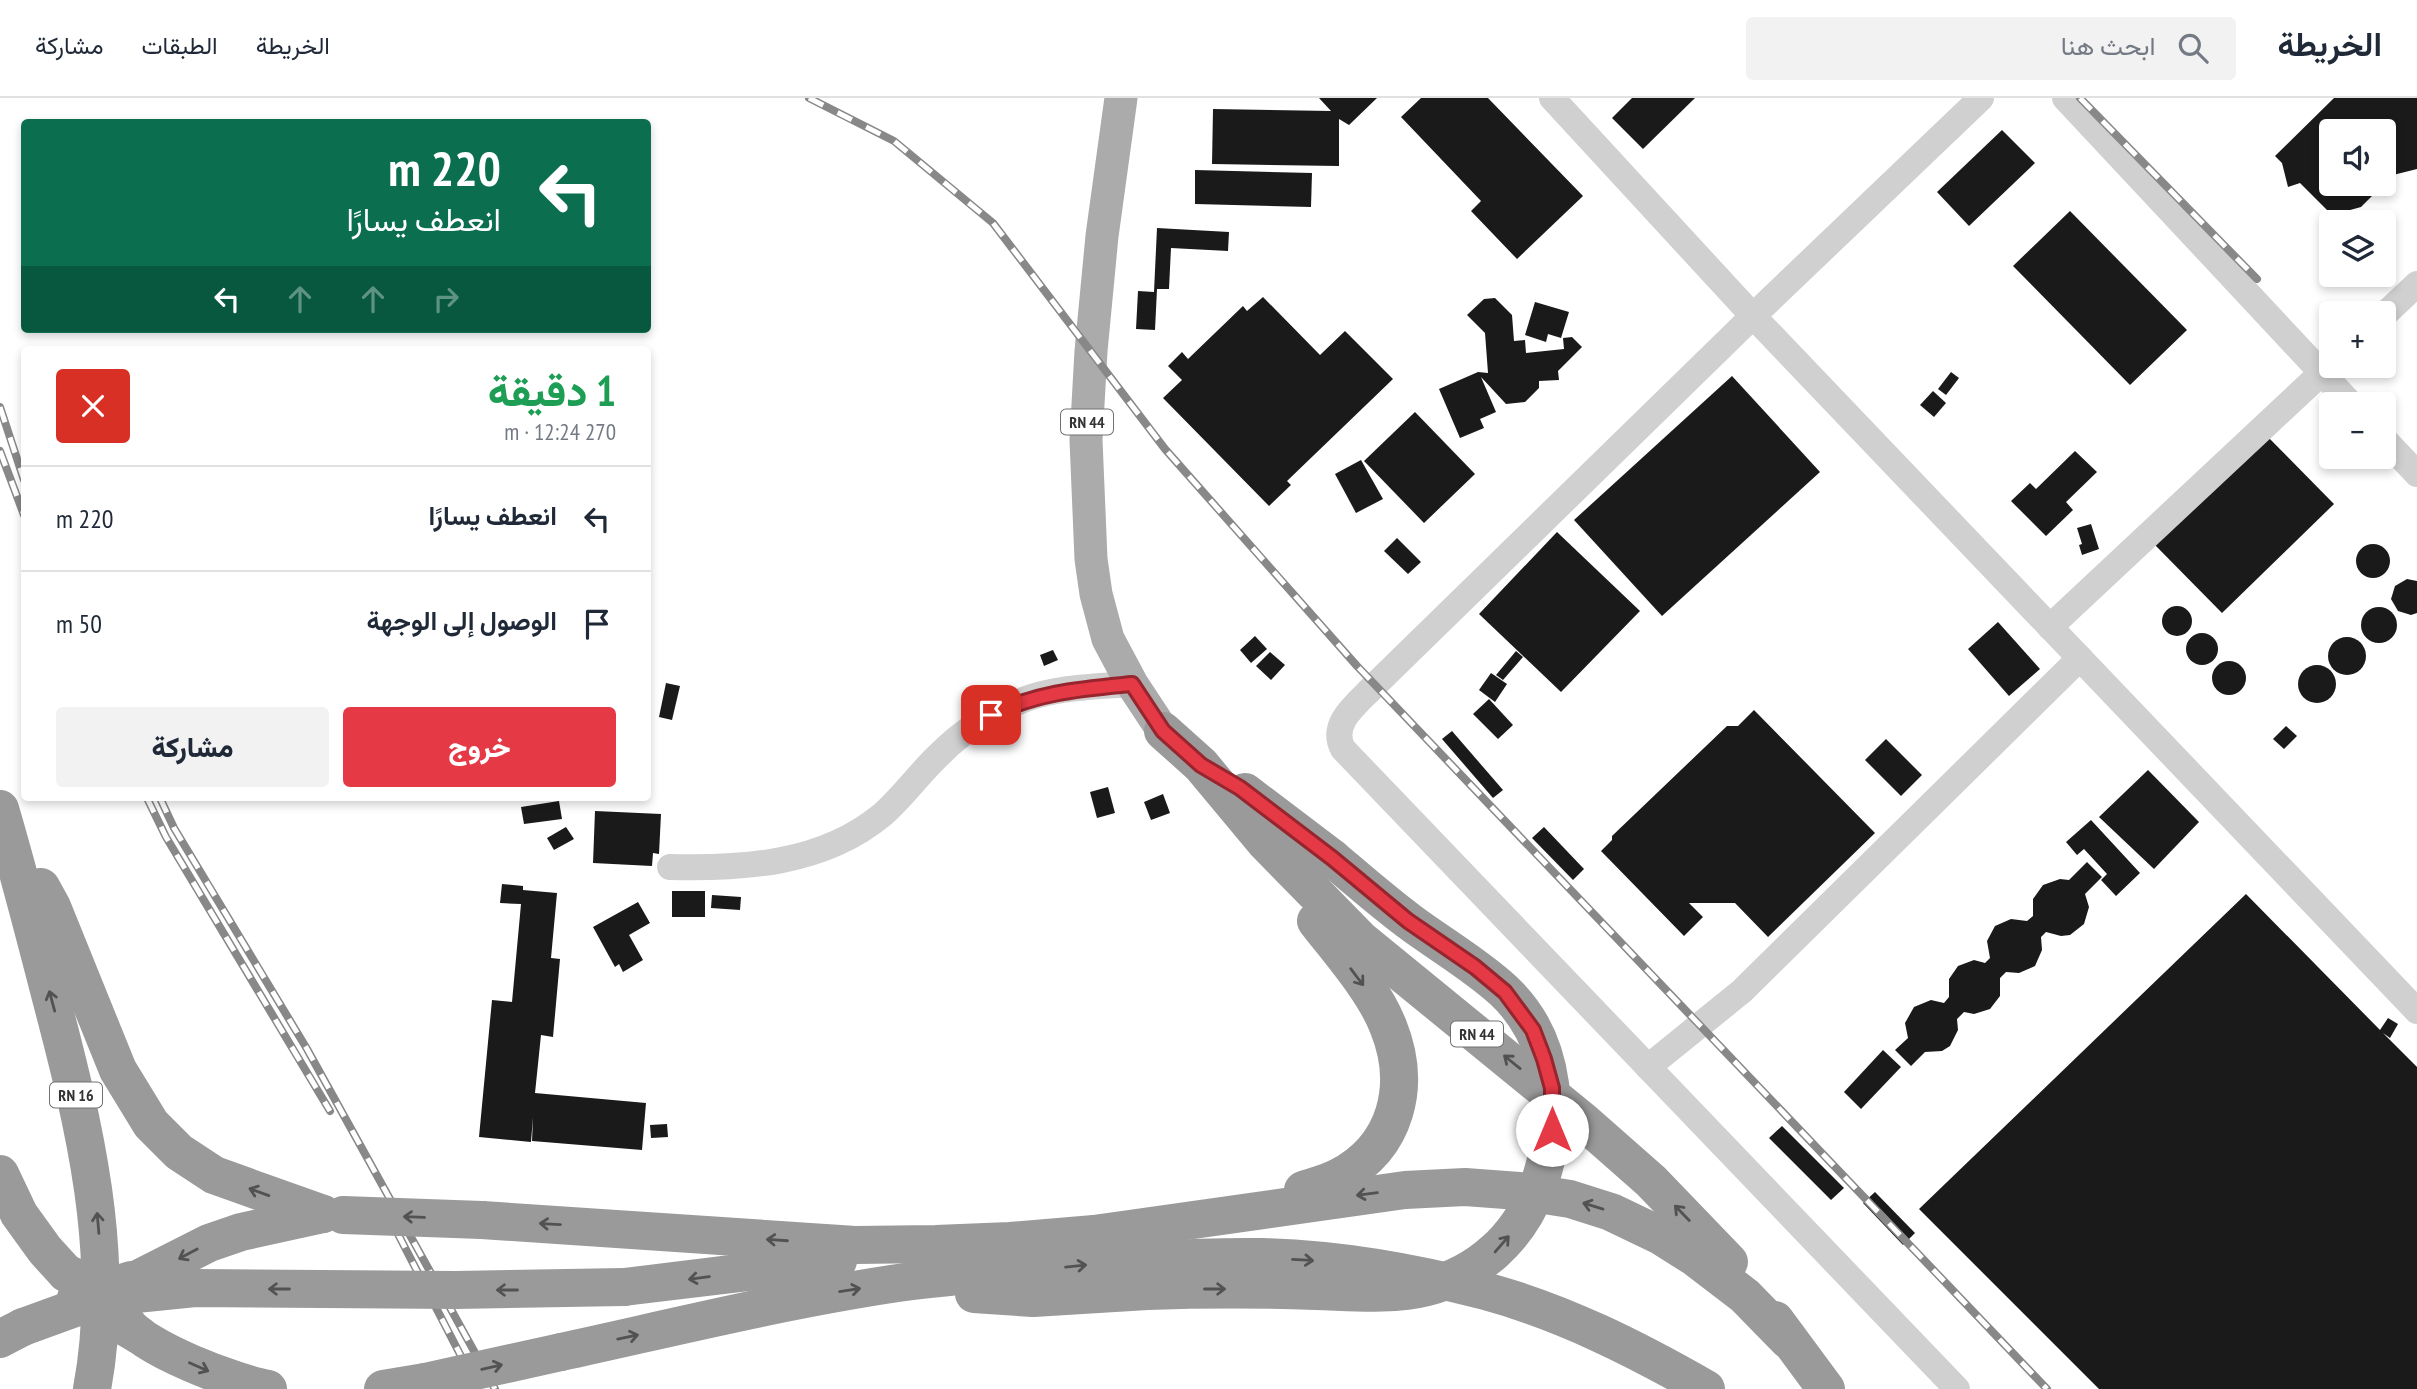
<!DOCTYPE html>
<html lang="ar">
<head>
<meta charset="utf-8">
<style>
  :root { --surface:#fff; --page:#f2f2f3; --text:#1f2937; --muted:#747a83; --line:#e0e1e3; --accent:#e63946 }
  body { margin:0; font-family:"PT Sans Narrow",Vazirmatn,sans-serif; background:var(--page); color:var(--text); direction:rtl; height:100vh; display:flex; flex-direction:column; font-size:26px; white-space:nowrap }
  * { box-sizing:border-box; margin:0 }
  p { font-size:23px; color:var(--muted) }
  .icon { flex:none; width:38px; height:38px; fill:none; stroke:currentColor; stroke-width:2; stroke-linecap:round; stroke-linejoin:round }
  .map { position:relative; flex:1; overflow:hidden; direction:ltr }
  .side { position:absolute; left:21px; top:248px; width:630px; height:455px; display:flex; flex-direction:column; background:var(--surface); border-radius:7px; box-shadow:0 4px 10px #0003; direction:rtl }
  .side>* { flex:none }
  .guide { position:absolute; left:21px; top:21px; width:630px; height:214px; border-radius:7px; box-shadow:0 4px 10px #0003; direction:rtl; background:#0b6e4f; color:#fff; overflow:hidden }
  .buttons { position:absolute; left:2319px; top:21px; display:grid; gap:14px }
  .buttons a { display:grid; place-items:center; width:77px; height:77px; border-radius:7px; background:var(--surface); box-shadow:0 4px 10px #0003; font-size:35px }
  .pin { position:absolute; display:grid; place-items:center; width:60px; height:60px; color:#fff; margin:-30px; border-radius:14px; box-shadow:0 4px 10px #0006 }
  .me { position:absolute; width:77px; margin:-38px; rotate:0deg; stroke-linejoin:round; filter:drop-shadow(0 0 5px #0008) }
  .turn { display:flex; align-items:center; gap:24px; height:147px; padding:0 35px; font-size:32px }
  .turn .icon { width:91px; height:91px; stroke-width:2.5 }
  .turn b { display:block; font-size:49px; line-height:60px }
  .lanes { display:flex; align-items:center; height:66px; padding:0 35px; background:#0003; justify-content:center; gap:35px; direction:ltr }
  .lanes .off { opacity:.35 }
  .round { display:grid; place-items:center; flex:none; width:74px; height:74px; border-radius:7px; background:var(--page) }
  .head { display:flex; align-items:center; justify-content:space-between; height:119px; padding:0 35px }
  h1 { font-size:42px; font-weight:800; line-height:52px; color:#1e9e55 }
  .action { display:flex; gap:14px; margin-top:auto; padding:14px 35px }
  .action a { flex:1; height:80px; border-radius:7px; background:var(--accent); color:#fff; font-size:28px; font-weight:800; line-height:80px; text-align:center }
  .action a+a { background:var(--page); color:var(--text) }
  ul { padding:0; list-style:none }
  li { display:flex; align-items:center; gap:21px; height:105px; padding:0 35px; border-top:2px solid var(--line) }
  li div { flex:1 }
  li b { display:block; font-size:26px }
  li em { font-style:normal }
  header { display:flex; align-items:center; gap:42px; box-sizing:border-box; height:98px; padding:0 35px; background:var(--surface); border-bottom:2px solid var(--line) }
  header strong { font-size:33px }
  nav { display:flex; gap:38px; margin-inline-start:auto; font-size:24px }
  .search { width:490px; height:63px; background:var(--page); display:flex; align-items:center; gap:18px; box-sizing:border-box; padding:0 24px; border-radius:7px; color:var(--muted); font-size:26px }
  .map>svg:first-child { display:block }
</style>
</head>
<body>
<header>
<strong>الخريطة</strong>
<div class="search"><svg class="icon" aria-label="search" viewBox="0 0 24 24"><circle cx="10" cy="10" r="6"/><path d="M15 15l6 6"/></svg>ابحث هنا</div>
<nav><a>الخريطة</a><a>الطبقات</a><a>مشاركة</a></nav>
</header>
<div class="map">
<svg width="2417" height="1291" viewBox="0 0 2417 1291">
  <rect width="100%" height="100%" fill="#fff"/>
  <g fill="#1a1a1a" fill-rule="evenodd">
    <polygon points="1319,0 1377,0 1349,27 1339,21 1339,68 1212,66 1213,11 1331,13"/>
    <polygon points="1421,0 1488,0 1583,98 1517,161 1471,113 1481,103 1401,19"/>
    <polygon points="1632,0 1695,0 1643,51 1612,20"/>
    <path d="M2334,0H2417V71L2393,77L2361,109L2332,117L2300,85L2288,89L2282,65L2275,58ZM2331,33H2384V86H2331Z"/>
    <polygon points="2002,32 2035,65 1969,128 1937,94"/>
    <polygon points="1195,72 1312,75 1311,109 1195,106"/>
    <polygon points="2070,113 2187,232 2130,287 2013,168"/>
    <polygon points="1157,130 1229,134 1228,153 1171,150 1169,191 1157,191 1155,232 1136,231 1138,193 1154,194"/>
    <polygon points="1263,199 1320,257 1345,233 1393,281 1287,383 1291,387 1269,408 1163,300 1182,282 1168,268 1182,254 1188,261 1243,208 1247,213"/>
    <polygon points="1495,200 1512,217 1514,243 1525,242 1526,255 1564,251 1563,240 1572,239 1582,249 1558,273 1559,282 1539,283 1539,290 1525,304 1506,306 1481,279 1496,314 1480,321 1484,330 1460,340 1439,291 1478,274 1488,275 1485,235 1467,217 1484,201"/>
    <polygon points="1535,204 1569,214 1561,240 1548,236 1546,244 1525,237"/>
    <polygon points="1951,274 1959,280 1946,297 1938,291"/>
    <polygon points="1732,278 1820,374 1662,518 1574,422"/>
    <polygon points="1933,293 1946,305 1934,319 1920,307"/>
    <polygon points="1415,314 1475,376 1424,425 1364,363"/>
    <polygon points="2266,337 2334,406 2222,515 2154,446"/>
    <polygon points="2075,353 2097,374 2066,404 2073,412 2046,438 2011,403 2030,385 2036,391"/>
    <polygon points="1361,362 1383,401 1356,415 1335,376"/>
    <polygon points="2091,426 2099,451 2082,457 2079,447 2082,446 2077,430"/>
    <polygon points="1557,434 1640,513 1561,594 1479,516"/>
    <polygon points="1397,440 1421,464 1408,476 1384,453"/>
    <circle cx="2373" cy="463" r="17"/>
    <polygon points="2407,481 2417,483 2417,515 2411,517 2398,513 2391,501 2395,488"/>
    <circle cx="2177" cy="523" r="15"/>
    <circle cx="2379" cy="527" r="18"/>
    <polygon points="1998,524 2040,571 2009,598 1968,551"/>
    <circle cx="2202" cy="551" r="16"/>
    <polygon points="1255,538 1267,551 1251,565 1240,552"/>
    <circle cx="2347" cy="558" r="19"/>
    <polygon points="1053,552 1058,562 1044,568 1040,557"/>
    <polygon points="1516,553 1523,559 1503,582 1496,577"/>
    <polygon points="1270,554 1285,567 1271,582 1256,568"/>
    <circle cx="2229" cy="580" r="17"/>
    <circle cx="2317" cy="586" r="19"/>
    <polygon points="1491,575 1507,586 1495,604 1479,592"/>
    <polygon points="666,585 680,588 672,622 659,619"/>
    <polygon points="1489,601 1513,627 1498,641 1473,616"/>
    <polygon points="1754,612 1875,735 1768,839 1735,805 1689,805 1703,819 1684,838 1601,753 1612,742 1612,738 1727,628 1738,628"/>
    <polygon points="2286,628 2297,638 2284,651 2273,641"/>
    <polygon points="1452,633 1503,692 1493,700 1442,641"/>
    <polygon points="1886,641 1922,677 1901,698 1865,662"/>
    <polygon points="2148,672 2199,724 2154,771 2099,719"/>
    <polygon points="1108,689 1115,715 1097,720 1090,694"/>
    <polygon points="1163,696 1170,715 1151,722 1144,704"/>
    <polygon points="559,703 562,721 524,726 521,709"/>
    <polygon points="595,713 661,716 659,756 653,755 652,768 593,765"/>
    <polygon points="2091,722 2140,775 2116,798 2101,782 2107,776 2084,751 2077,757 2066,744"/>
    <polygon points="566,729 574,741 554,752 547,740"/>
    <polygon points="1544,729 1584,771 1573,782 1532,740"/>
    <polygon points="2087,764 2102,779 2085,796 2089,809 2084,826 2070,837 2061,838 2046,834 2041,839 2042,852 2035,868 2019,875 2006,874 2000,880 2000,898 1990,911 1974,916 1964,914 1957,921 1958,932 1950,948 1942,953 1925,954 1911,968 1895,952 1908,940 1905,925 1914,909 1931,902 1944,905 1949,899 1949,881 1958,868 1974,862 1985,865 1990,860 1987,843 1995,828 2011,821 2027,823 2033,818 2033,801 2043,787 2060,781 2069,782"/>
    <polygon points="502,786 523,788 523,792 557,795 551,860 560,861 553,939 541,937 535,995 646,1005 642,1052 532,1043 533,1019 531,1044 479,1039 492,902 512,904 521,806 500,805"/>
    <rect x="672" y="793" width="33" height="26"/>
    <polygon points="2246,796 2380,932 2388,920 2398,926 2390,940 2383,935 2417,969 2417,1291 2099,1291 1919,1111"/>
    <polygon points="712,797 741,799 740,812 711,810"/>
    <polygon points="638,804 650,825 629,837 643,862 623,874 619,866 615,869 593,829"/>
    <polygon points="1883,952 1901,969 1861,1011 1844,994"/>
    <polygon points="667,1026 668,1039 651,1040 650,1027"/>
    <polygon points="1782,1028 1844,1090 1831,1102 1769,1040"/>
    <polygon points="1875,1094 1915,1135 1903,1147 1863,1105"/>
  </g>
  <g fill="none" stroke-linecap="round" stroke-linejoin="round">
    <g stroke="#d0d0d0" stroke-width="26">
      <polyline points="1552,0 1753,218 2417,913"/>
      <polyline points="2065,0 2351,306"/>
      <polyline points="2384,217 2417,186"/>
      <polyline points="2384,341 2417,376"/>
      <polyline points="2050,529 2331,266"/>
      <path d="M670,769C743,771 823,766 882,717C904,698 920,674 941,655C962,634 989,617 1016,605C1051,589 1094,589 1132,586"/>
      <polyline points="1648,969 1742,893 2080,560"/>
      <path d="M1957,1291L1343,651C1329,625 1358,605 1375,587L1753,218L1981,0"/>
    </g>
    <polyline stroke="#ababab" stroke-width="33" points="1121,0 1102,138 1091,253 1086,342 1091,461 1096,496 1108,541 1132,586 1163,633"/>
    <g stroke="#9a9a9a" stroke-width="38">
      <polyline points="1163,633 1201,667 1266,745 1361,842 1584,1024 1651,1083 1729,1164"/>
      <polyline points="1245,694 1332,760"/>
      <path d="M0,711C18,772 34,834 50,896C84,1025 117,1158 92,1291"/>
      <polyline points="41,789 52,809 118,972 151,1026 179,1054 214,1077 323,1116"/>
      <polyline points="0,1076 19,1116 45,1152 66,1175"/>
      <path d="M1303,1092C1315,1088 1328,1085 1339,1079C1397,1049 1412,987 1388,928C1374,892 1340,854 1316,823"/>
      <polyline points="482,1122 855,1147 936,1146 1010,1143 1094,1136 1405,1092 1465,1089 1519,1093 1570,1101 1611,1114 1659,1137 1694,1159 1745,1198 1788,1242"/>
      <polyline points="624,1189 838,1163"/>
      <polyline points="974,1196 1033,1200 1147,1193"/>
      <polyline points="1775,1222 1826,1291"/>
      <polyline points="0,1241 23,1229"/>
      <path d="M561,1254C671,1230 780,1203 891,1186C940,1178 990,1176 1038,1171C1113,1164 1188,1158 1263,1159C1337,1161 1413,1174 1485,1193C1563,1214 1636,1251 1706,1291"/>
      <path d="M268,1291C236,1285 143,1251 126,1224C117,1210 122,1196 132,1184L209,1145L241,1134L323,1116"/>
      <polyline points="383,1291 425,1284"/>
    </g>
    <g stroke="#888" stroke-width="8">
      <g id="rail">
        <polyline points="809,0 894,43 993,125 1165,351 1357,568 2047,1291"/>
        <polyline points="2080,0 2257,181"/>
        <polyline points="0,309 24,382"/>
        <polyline points="0,353 24,417"/>
        <polyline points="147,700 166,739 330,1013"/>
        <polyline points="160,700 174,730 307,951 495,1291"/>
        <polyline points="383,1107 478,1291"/>
      </g>
    </g>
    <use href="#rail" stroke="#fff" stroke-width="5" stroke-dasharray="16" stroke-linecap="butt"/>
    <g stroke="#9a9a9a" stroke-width="38">
      <polyline points="343,1117 482,1122"/>
      <path d="M66,1175C88,1185 108,1192 131,1182"/>
      <path d="M1147,1193C1204,1191 1260,1191 1316,1193C1352,1194 1392,1198 1427,1189C1479,1176 1518,1140 1537,1091C1562,1026 1558,944 1504,893C1476,867 1441,847 1410,824C1383,804 1358,782 1332,760"/>
      <polyline points="76,1200 139,1237"/>
      <polyline points="23,1229 78,1209 136,1196 195,1190 456,1192 624,1189"/>
      <polyline points="425,1284 561,1254"/>
    </g>
  </g>
  <defs><path id="oneway-shaft" d="M-6 0H5M1.5-3L5.5 0L1.5 3" fill="none" stroke-width="1.6" stroke-linecap="round" stroke-linejoin="round" transform="scale(1.75)"/></defs>
  <g stroke="#525252">
    <use href="#oneway-shaft" transform="translate(1357 879) rotate(53)"/>
    <use href="#oneway-shaft" transform="translate(52 903) rotate(-105)"/>
    <use href="#oneway-shaft" transform="translate(1512 964) rotate(-141)"/>
    <use href="#oneway-shaft" transform="translate(259 1094) rotate(-160)"/>
    <use href="#oneway-shaft" transform="translate(1367 1096) rotate(173)"/>
    <use href="#oneway-shaft" transform="translate(1593 1108) rotate(-163)"/>
    <use href="#oneway-shaft" transform="translate(1682 1115) rotate(-134)"/>
    <use href="#oneway-shaft" transform="translate(414 1119) rotate(-178)"/>
    <use href="#oneway-shaft" transform="translate(98 1125) rotate(-95)"/>
    <use href="#oneway-shaft" transform="translate(550 1126) rotate(-177)"/>
    <use href="#oneway-shaft" transform="translate(777 1142) rotate(-176)"/>
    <use href="#oneway-shaft" transform="translate(1502 1146) rotate(-49)"/>
    <use href="#oneway-shaft" transform="translate(188 1156) rotate(152)"/>
    <use href="#oneway-shaft" transform="translate(1303 1162) rotate(3)"/>
    <use href="#oneway-shaft" transform="translate(1076 1168) rotate(-6)"/>
    <use href="#oneway-shaft" transform="translate(699 1180) rotate(173)"/>
    <use href="#oneway-shaft" transform="translate(279 1191) rotate(-180)"/>
    <use href="#oneway-shaft" transform="translate(1215 1191)"/>
    <use href="#oneway-shaft" transform="translate(507 1192) rotate(180)"/>
    <use href="#oneway-shaft" transform="translate(850 1192) rotate(-9)"/>
    <use href="#oneway-shaft" transform="translate(628 1239) rotate(-12)"/>
    <use href="#oneway-shaft" transform="translate(199 1269) rotate(24)"/>
    <use href="#oneway-shaft" transform="translate(492 1269) rotate(-13)"/>
  </g>
  <g fill="none" stroke-linecap="round" stroke-linejoin="round">
    <g stroke="#96252e" stroke-width="18">
      <path id="route" d="M991,617C1038,594 1081,591 1132,586L1163,633L1201,667L1240,690L1332,760L1408,823L1475,869L1505,894L1533,932L1544,961L1552,990V1032"/>
    </g>
    <use href="#route" stroke="#e63946" stroke-width="12"/>
  </g>
  <g text-anchor="middle" stroke-width="7" stroke-linejoin="round" paint-order="stroke">
    <g fill="#fff" stroke="#707070" stroke-width="2">
      <rect x="1061" y="311.5" width="52" height="25" rx="5"/>
      <rect x="1451" y="923.5" width="52" height="25" rx="5"/>
      <rect x="50" y="984.5" width="52" height="25" rx="5"/>
    </g>
    <g font-size="16" font-weight="bold" fill="#333">
      <text x="1087" y="330">RN 44</text>
      <text x="1477" y="942">RN 44</text>
      <text x="76" y="1003">RN 16</text>
    </g>
  </g>
</svg>
<div class="buttons">
<a><svg class="icon" aria-label="sound" viewBox="0 0 24 24"><path d="M4 9h4l5-4v14l-5-4H4zM17 9q2 3 0 6"/></svg></a>
<a><svg class="icon" aria-label="layers" viewBox="0 0 24 24"><path d="M12 4l9 5-9 5-9-5zM3 14l9 5 9-5"/></svg></a>
<a>+</a>
<a>−</a>
</div>
<div class="pin" style="left:991px;top:617px;background:#d93025"><svg class="icon" aria-label="arrive" viewBox="0 0 24 24"><path d="M6 21V4h12l-3 4 3 4H6"/></svg></div>
<svg class="me" style="left:1552px;top:1032px" viewBox="-20 -20 40 40"><circle r="19" fill="#fff"/><path d="M0-13L10 11 0 6-10 11z" fill="#e63946"/></svg>
<div class="guide">
<div class="turn"><svg class="icon" aria-label="left" viewBox="0 0 24 24"><path d="M17 20v-9H6M10 6l-5 5 5 5"/></svg><div><b>220 m</b>انعطف يسارًا</div></div>
<div class="lanes"><svg class="icon" aria-label="left" viewBox="0 0 24 24"><path d="M17 20v-9H6M10 6l-5 5 5 5"/></svg><svg class="icon off" aria-label="ahead" viewBox="0 0 24 24"><path d="M12 20V5M6 11l6-6 6 6"/></svg><svg class="icon off" aria-label="ahead" viewBox="0 0 24 24"><path d="M12 20V5M6 11l6-6 6 6"/></svg><svg class="icon off" aria-label="right" viewBox="0 0 24 24"><path d="M7 20v-9h11M14 6l5 5-5 5"/></svg></div>
</div>
<section class="side">
<div class="head"><div><h1>1 دقيقة</h1><p>270 m · 12:24</p></div><a class="round" style="background:#d93025;color:#fff"><svg class="icon" aria-label="close" viewBox="0 0 24 24"><path d="M6 6l12 12M18 6L6 18"/></svg></a></div>
<ul>
<li><svg class="icon" aria-label="left" viewBox="0 0 24 24"><path d="M17 20v-9H6M10 6l-5 5 5 5"/></svg><div><b>انعطف يسارًا</b></div><em>220 m</em></li>
<li><svg class="icon" aria-label="arrive" viewBox="0 0 24 24"><path d="M6 21V4h12l-3 4 3 4H6"/></svg><div><b>الوصول إلى الوجهة</b></div><em>50 m</em></li>
</ul>
<div class="action"><a>خروج</a><a>مشاركة</a></div>
</section>
</div>
</body>
</html>
